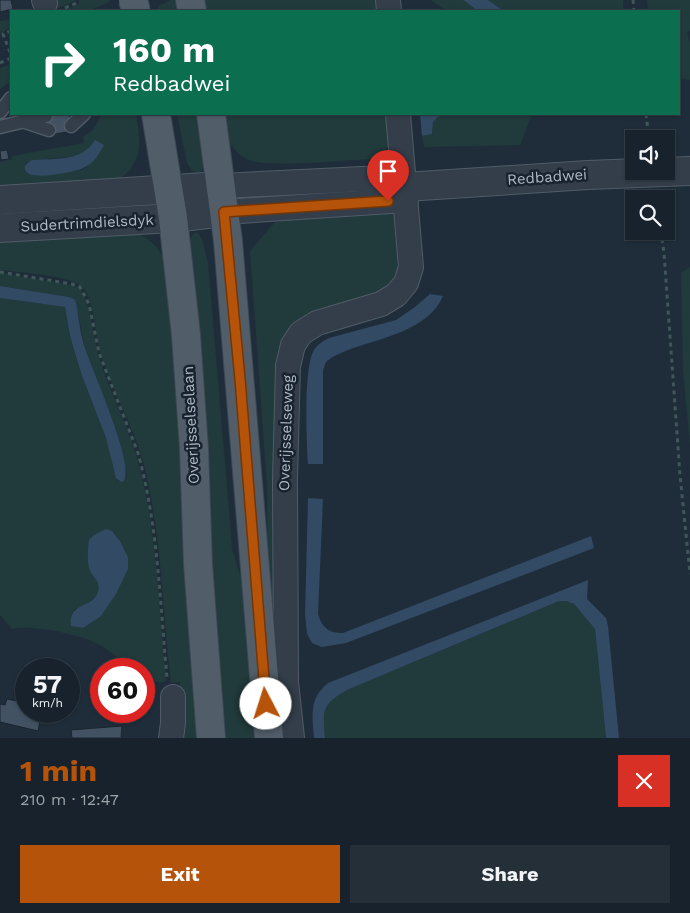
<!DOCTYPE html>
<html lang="en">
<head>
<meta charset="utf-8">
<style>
  :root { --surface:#17222c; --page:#242f38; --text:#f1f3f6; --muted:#9ea4a9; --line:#363f48; --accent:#b45309 }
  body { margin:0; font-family:"Work Sans",sans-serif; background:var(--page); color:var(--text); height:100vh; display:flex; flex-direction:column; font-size:19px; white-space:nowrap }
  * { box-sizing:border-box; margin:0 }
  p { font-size:16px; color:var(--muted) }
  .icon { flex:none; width:28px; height:28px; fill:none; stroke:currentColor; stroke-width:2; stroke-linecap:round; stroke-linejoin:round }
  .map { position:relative; height:738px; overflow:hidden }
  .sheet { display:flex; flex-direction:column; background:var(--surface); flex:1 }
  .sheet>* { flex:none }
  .guide { position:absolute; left:10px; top:10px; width:670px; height:105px; border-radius:0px; box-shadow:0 1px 4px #0004,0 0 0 1px var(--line); background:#0b6e4f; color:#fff; overflow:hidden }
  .fabs { position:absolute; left:625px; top:130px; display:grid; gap:10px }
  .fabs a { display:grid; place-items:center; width:50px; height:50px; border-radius:0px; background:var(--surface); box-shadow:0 1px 4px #0004,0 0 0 1px var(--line); font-size:25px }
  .speed { position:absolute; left:15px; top:658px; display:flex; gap:10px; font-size:25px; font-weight:700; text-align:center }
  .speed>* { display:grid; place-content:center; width:65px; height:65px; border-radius:50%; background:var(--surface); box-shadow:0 1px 4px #0004,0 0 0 1px var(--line); line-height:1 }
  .speed small { font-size:12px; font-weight:400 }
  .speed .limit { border:8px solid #d22; background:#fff; color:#111 }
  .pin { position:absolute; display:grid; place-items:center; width:42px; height:42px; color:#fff; margin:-51px -21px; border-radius:50% 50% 50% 0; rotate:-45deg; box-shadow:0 0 5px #0007 }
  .pin .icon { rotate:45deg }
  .me { position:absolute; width:55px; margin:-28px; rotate:355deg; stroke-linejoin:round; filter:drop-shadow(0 0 4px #0008) }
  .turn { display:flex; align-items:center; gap:18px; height:105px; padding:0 20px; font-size:22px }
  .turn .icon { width:65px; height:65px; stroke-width:2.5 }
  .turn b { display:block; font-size:35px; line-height:42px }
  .round { display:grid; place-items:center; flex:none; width:52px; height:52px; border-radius:0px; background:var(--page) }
  .summary { display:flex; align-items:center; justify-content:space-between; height:85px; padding:0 20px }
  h1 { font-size:30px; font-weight:700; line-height:38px; color:var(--accent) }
  .button { display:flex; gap:10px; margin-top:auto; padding:10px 20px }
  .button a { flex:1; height:58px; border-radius:0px; background:var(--accent); color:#fff; font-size:20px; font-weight:700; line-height:58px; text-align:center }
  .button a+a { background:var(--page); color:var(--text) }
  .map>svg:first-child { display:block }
</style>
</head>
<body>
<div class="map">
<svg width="690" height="738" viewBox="0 0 690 738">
  <rect width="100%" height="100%" fill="#1f2d3a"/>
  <g fill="#213a3b" fill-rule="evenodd">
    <polygon points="54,0 75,0 75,1 51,11"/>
    <polygon points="79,0 109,0 109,2 89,11 63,11 79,4"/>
    <polygon points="171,0 178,0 181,11 159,11 158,6"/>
    <polygon points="201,0 378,0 379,11 203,11"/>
    <polygon points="431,0 463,0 478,11 446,11"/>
    <polygon points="488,0 623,0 623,11 504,11"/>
    <polygon points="647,0 690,0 690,31 687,32 690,43 690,80 679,78 679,11 648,11"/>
    <polygon points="11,19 11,28 0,33 0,21"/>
    <polygon points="11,64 11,81 0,89 0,68"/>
    <path d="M102,114H136C141,144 144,164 115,182L0,196V162L12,159V156L84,143L83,137L93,130ZM90,149L87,167L80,170L37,176L26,163L33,160L78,156Z"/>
    <polygon points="177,114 200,114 204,166 202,170 199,173 192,171 187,163"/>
    <path d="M221,114H390C391,135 395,151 371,159C348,160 263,169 247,159C229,149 224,133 221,114Z"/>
    <polygon points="449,114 532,114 520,145 424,147 422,136 432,134 433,122 438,117"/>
    <path d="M397,206C399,235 406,267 385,291L295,326L280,690L268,607L267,486L250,251L275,222L306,213Z"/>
    <polygon points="195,232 198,233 203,241 208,263 231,534 232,549 245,591 258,738 224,738 189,250 191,237"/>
    <path d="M136,233C154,240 161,251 168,267L202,738H180V682L171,683C162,609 162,533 143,461C132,423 111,389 100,351C95,334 95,298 81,286C70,276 17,272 0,270V238Z"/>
    <polygon points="690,267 690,446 683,371 681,273"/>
    <path d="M0,273L71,285L80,288C93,310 92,337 100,361C112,398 131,432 140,469C157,537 159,610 166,681C158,685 151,679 144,675V669C128,669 114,653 100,645C83,635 31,624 12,629L0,615V298L65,307L70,336L81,373L106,438L118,481H124L127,475L117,433L85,350L76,302L69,297L0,286ZM112,531L120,541L128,557L84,628L74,610C84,605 103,597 99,584C98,579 92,573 89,570Z"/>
    <path d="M559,601H566L574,604L595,629L606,738H325C323,710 321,705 347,690Z"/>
  </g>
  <g fill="#324a63">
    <polygon points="463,0 488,0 504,11 478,11"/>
    <polygon points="420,114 449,114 438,117 433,122 432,134 422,136"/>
    <path d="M95,140L104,145C99,153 96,161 87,166C79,172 38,179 29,174C21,169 26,163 32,160C56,158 82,162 95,140Z"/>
    <path d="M0,286L69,297L74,299L76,302C79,318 80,335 86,351C93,372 135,465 124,481L121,482L116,478L106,438L81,373L70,336L65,307L0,298Z"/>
    <path d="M430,294L443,296C428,331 380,338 348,350C341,353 333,356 327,361C325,363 324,368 323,371V464H308C307,441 303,368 314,350C318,344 323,341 329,338L396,320L415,307Z"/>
    <path d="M308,498L323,499L318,614C322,628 329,633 343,633L591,536L594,548L346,643L322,647L312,643L307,634L305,615Z"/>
    <path d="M106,529L112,531L120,541L128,557V569L116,594L101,616L83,628L71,626C68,602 93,608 98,592C102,581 91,577 89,568C87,559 88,549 89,540L94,535Z"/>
    <path d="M588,580L587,599L606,618L608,626L619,738H606L595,629L574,604L566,601H559L347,690C321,705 323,710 325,738H314C312,716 309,698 328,683Z"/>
  </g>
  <g fill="#425262" stroke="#1b2531">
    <polygon points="0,0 11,0 13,9 0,12"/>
    <polygon points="46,114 69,114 72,131 50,135"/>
    <polygon points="7,150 9,159 1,160 0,151"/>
    <polygon points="7,699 26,703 26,711 42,711 38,731 0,722 0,704 5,705"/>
    <polygon points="122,726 121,737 123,738 72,738 71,730"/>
  </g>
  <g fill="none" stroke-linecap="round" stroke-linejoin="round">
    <g stroke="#515c68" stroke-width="15">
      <g id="service">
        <polyline points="0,112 11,98"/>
        <polyline points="25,122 49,130"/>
        <polyline points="71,126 84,114"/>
        <polyline points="0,127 46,116"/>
      </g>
    </g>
    <g stroke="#515c68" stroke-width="26">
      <g id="minor">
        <polyline points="44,0 45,3"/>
        <polyline points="388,0 389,11"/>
        <polyline points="221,186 404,177"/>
        <polyline points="224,212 406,200"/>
        <polyline points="171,738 173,723 173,697"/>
        <polyline points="292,738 286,682 285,479 288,366 293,345 301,333 317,323 381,304 396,295 406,283 411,267 398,114"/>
      </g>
    </g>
    <g stroke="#515c68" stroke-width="30">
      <g id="tertiary">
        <polyline points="405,187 588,175 690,171"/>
        <polyline points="0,200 221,186"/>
        <polyline points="0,228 173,218 224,212"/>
      </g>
    </g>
    <g stroke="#3d4754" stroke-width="30">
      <g id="primary">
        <polyline points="190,0 192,11"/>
        <polyline points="156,114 173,218 186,335 194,449 198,564 211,738"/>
        <polyline points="211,114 228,241 269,738"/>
      </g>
    </g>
    <g stroke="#3f5758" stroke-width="3" stroke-dasharray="4 4" stroke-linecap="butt">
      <polyline points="633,0 634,11"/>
      <polyline points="65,8 77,3 77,0"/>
      <polyline points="11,31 3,34 11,55"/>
      <polyline points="0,63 11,58"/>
      <polyline points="646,114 649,139"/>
      <polyline points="661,231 664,253 680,475 690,574"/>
      <path d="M0,272L72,284L80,287L89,304L99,353L138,453C158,525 160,603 167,678"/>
    </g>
    <use href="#service" stroke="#333e4a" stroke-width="12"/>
    <use href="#minor" stroke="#333e4a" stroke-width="24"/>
    <use href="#tertiary" stroke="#333e4a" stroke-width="28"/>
    <use href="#primary" stroke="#515e6a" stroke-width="28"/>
    <g stroke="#3d4754" stroke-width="30" stroke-linecap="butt">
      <polyline id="primary-bridge" points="133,0 136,11"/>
    </g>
    <use href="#primary-bridge" stroke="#515e6a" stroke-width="28"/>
  </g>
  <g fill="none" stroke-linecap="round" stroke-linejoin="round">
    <g stroke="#753606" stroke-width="12">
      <polyline id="route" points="266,704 240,379 224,212 388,201"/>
    </g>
    <use href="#route" stroke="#b45309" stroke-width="9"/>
  </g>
  <g text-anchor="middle" stroke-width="5" stroke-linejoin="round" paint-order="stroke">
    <g font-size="15" fill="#aeb9c7" stroke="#19232f">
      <text transform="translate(547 177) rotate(-4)" y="5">Redbadwei</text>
      <text transform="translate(87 223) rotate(-3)" y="5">Sudertrimdielsdyk</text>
      <text transform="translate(191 425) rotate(-93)" y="5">Overijsselselaan</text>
      <text transform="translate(286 433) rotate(-88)" y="5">Overijsselseweg</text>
    </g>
  </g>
</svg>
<div class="fabs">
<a><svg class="icon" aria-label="sound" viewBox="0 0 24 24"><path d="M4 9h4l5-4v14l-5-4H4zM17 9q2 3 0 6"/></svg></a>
<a><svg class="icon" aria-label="search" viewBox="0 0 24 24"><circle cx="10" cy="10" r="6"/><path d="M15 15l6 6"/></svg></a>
</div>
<div class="speed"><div>57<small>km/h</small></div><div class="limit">60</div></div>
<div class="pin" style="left:388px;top:201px;background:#d93025"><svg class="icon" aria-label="arrive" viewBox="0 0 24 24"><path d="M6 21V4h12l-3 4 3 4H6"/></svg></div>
<svg class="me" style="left:266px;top:704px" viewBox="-20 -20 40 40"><circle r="19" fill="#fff"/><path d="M0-13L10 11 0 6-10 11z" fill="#b45309"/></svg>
<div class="guide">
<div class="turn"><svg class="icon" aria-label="right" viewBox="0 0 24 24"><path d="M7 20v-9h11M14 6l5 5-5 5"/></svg><div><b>160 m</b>Redbadwei</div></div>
</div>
</div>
<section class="sheet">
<div class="summary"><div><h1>1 min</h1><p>210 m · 12:47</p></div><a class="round" style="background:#d93025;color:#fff"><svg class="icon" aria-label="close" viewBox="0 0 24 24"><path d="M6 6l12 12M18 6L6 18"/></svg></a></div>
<div class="button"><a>Exit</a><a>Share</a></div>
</section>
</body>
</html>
